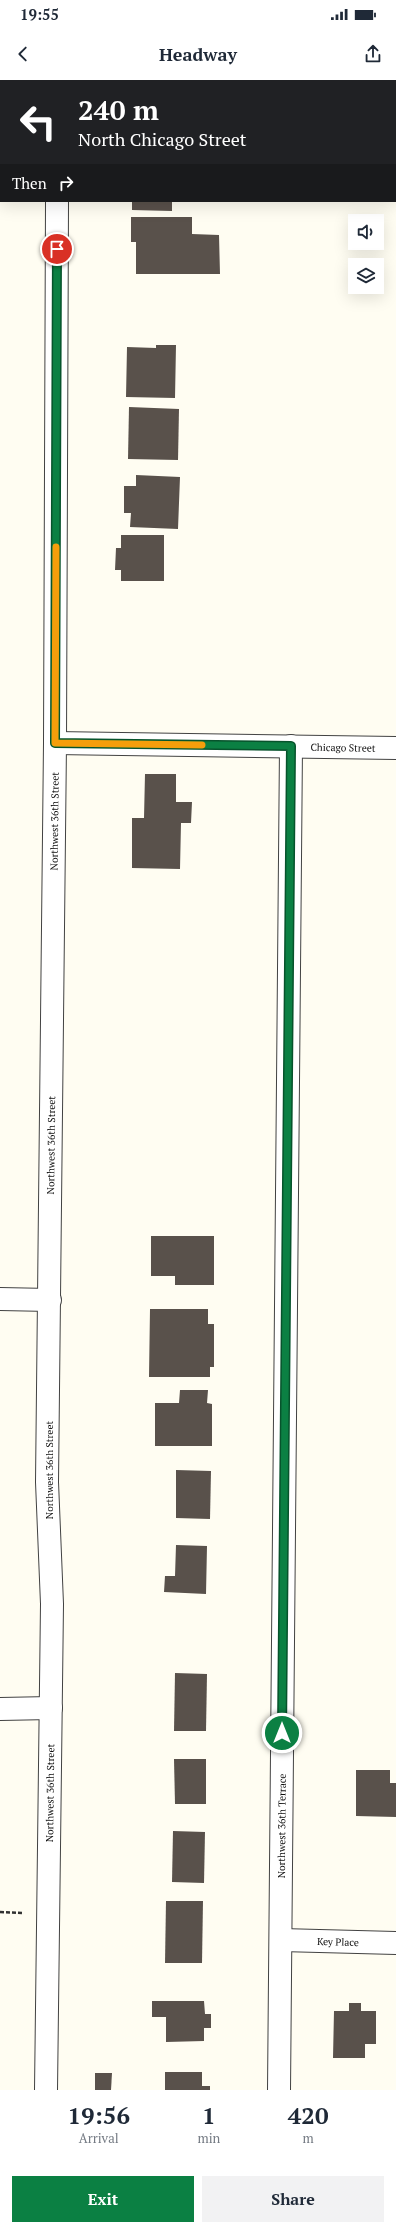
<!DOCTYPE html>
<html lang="en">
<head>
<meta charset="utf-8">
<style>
  :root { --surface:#fff; --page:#f2f2f3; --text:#1f2937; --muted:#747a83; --accent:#0b8043 }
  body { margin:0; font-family:"PT Serif",serif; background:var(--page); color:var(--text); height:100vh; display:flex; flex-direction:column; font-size:15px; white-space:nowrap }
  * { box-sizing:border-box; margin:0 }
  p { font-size:13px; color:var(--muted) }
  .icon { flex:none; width:22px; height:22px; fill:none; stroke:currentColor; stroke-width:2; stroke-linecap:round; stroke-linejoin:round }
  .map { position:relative; height:2010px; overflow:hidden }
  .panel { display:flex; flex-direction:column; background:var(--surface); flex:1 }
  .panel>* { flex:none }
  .top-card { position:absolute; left:0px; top:0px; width:396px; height:122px; box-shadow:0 4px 16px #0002; background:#202124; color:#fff; overflow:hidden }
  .fabs { position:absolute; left:348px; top:134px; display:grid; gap:8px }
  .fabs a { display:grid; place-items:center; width:36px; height:36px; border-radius:0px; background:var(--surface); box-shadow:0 4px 16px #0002; font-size:20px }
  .pin { position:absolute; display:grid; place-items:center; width:34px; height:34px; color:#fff; margin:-17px; border:2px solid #fff; border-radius:50%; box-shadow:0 1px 4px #0007 }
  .me { position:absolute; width:44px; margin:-22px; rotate:0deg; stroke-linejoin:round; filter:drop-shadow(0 0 3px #0008) }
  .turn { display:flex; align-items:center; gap:14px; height:84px; padding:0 12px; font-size:18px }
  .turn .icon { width:52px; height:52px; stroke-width:2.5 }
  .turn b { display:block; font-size:28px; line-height:34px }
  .then { display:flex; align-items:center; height:38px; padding:0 12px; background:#0003; gap:8px; font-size:15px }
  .eta { display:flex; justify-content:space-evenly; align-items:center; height:68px; text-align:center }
  .eta b { font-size:24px; font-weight:700; line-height:28px }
  .button { display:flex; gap:8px; margin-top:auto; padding:8px 12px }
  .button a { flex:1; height:46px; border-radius:0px; background:var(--accent); color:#fff; font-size:16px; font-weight:700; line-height:46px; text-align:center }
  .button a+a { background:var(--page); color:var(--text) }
  .status { display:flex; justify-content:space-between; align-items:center; height:28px; padding:0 20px; background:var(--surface); direction:ltr }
  .status svg { height:11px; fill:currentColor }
  header { display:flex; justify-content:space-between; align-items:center; height:52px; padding:0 12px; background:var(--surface); font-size:18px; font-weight:700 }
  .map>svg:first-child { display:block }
</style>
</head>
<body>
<div class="status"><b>19:55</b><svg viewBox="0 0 49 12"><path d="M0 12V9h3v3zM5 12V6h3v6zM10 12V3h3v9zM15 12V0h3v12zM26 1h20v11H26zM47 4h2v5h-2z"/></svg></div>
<header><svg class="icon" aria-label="back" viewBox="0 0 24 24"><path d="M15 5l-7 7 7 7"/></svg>Headway<svg class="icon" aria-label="share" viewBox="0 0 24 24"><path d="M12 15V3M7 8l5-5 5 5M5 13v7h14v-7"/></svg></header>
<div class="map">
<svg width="396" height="2010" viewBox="0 0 396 2010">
  <rect width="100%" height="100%" fill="#fffdf2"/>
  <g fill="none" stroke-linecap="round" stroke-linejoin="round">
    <g stroke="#3689d5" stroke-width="8">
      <polyline points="383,0 384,1"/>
      <polyline points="395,14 396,15"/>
    </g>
  </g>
  <g fill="#59514b">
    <polygon points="132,121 172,121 172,131 132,130"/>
    <polygon points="131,137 192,137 192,154 219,155 220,194 136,194 136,162 131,162"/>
    <polygon points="156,265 176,265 175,318 126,317 127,267 156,268"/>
    <polygon points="129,327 179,329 178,380 128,379"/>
    <polygon points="136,395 180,397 178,449 130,447 131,433 124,433 124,406 136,406"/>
    <polygon points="121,455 164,455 164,501 121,501 121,490 115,490 116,468 121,468"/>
    <polygon points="145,694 176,694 176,722 192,722 191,743 181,743 180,789 132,788 132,738 144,738"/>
    <polygon points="151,1156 214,1156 214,1205 175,1205 175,1196 151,1196"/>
    <polygon points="150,1229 208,1229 208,1244 214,1244 214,1287 210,1287 210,1297 149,1297"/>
    <polygon points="180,1310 208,1310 207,1323 212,1324 212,1366 155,1366 155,1323 179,1323"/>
    <polygon points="176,1390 211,1391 210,1439 176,1438"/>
    <polygon points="176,1465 207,1466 206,1514 164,1512 165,1496 175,1496"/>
    <polygon points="175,1593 207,1594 206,1651 174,1651"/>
    <polygon points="174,1679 206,1679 206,1724 175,1724"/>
    <polygon points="356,1690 390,1690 390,1703 396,1703 396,1737 356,1736"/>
    <polygon points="173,1751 205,1752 204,1803 172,1802"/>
    <polygon points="166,1821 203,1821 202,1883 165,1883"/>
    <polygon points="152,1921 204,1921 205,1934 211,1934 211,1948 204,1948 204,1961 166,1962 166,1937 152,1937"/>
    <polygon points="349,1923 361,1923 361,1931 376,1931 376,1964 365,1964 365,1978 333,1978 334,1931 349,1931"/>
    <polygon points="165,1992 202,1992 202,2006 210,2006 210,2010 165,2010"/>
    <polygon points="95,1993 112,1993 111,2010 95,2010"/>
  </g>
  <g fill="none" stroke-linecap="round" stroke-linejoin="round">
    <g stroke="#424242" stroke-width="24">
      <g id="minor">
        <polyline points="57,1 57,0"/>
        <path id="s1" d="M55,663L396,668"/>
        <polyline points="0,1219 50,1220"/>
        <polyline points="0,1629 51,1628"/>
        <path id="s2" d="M281,1860L396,1863"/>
        <path id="s3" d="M46,2010L52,1524L47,1402L55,663L57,121"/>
        <path id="s4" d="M279,2010L291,666"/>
      </g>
    </g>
    <polyline stroke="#313131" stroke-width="2.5" stroke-dasharray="4 2" stroke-linecap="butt" points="0,1832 24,1833"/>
    <use href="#minor" stroke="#fff" stroke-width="22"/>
  </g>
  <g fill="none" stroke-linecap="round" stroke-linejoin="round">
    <g stroke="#07532c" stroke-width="10">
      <polyline id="route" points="57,169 55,663 291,666 282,1653"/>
    </g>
    <use href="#route" stroke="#0b8043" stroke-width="7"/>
    <polyline stroke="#f59e0b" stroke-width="7" points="56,467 55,663 202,665"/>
  </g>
  <g text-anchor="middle" stroke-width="4" stroke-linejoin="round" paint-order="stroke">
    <g font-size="10" fill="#0f0f0f" stroke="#fff">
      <text dy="4" stroke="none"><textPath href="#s1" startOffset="288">Chicago Street</textPath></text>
      <text dy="4" stroke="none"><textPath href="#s3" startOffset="1269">Northwest 36th Street</textPath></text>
      <text dy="4" stroke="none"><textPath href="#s3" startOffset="945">Northwest 36th Street</textPath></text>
      <text transform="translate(49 1390) rotate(-90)" y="4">Northwest 36th Street</text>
      <text dy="4" stroke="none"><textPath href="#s3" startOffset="297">Northwest 36th Street</textPath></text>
      <text dy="4" stroke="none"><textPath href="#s4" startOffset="264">Northwest 36th Terrace</textPath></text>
      <text dy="4" stroke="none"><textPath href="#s2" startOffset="57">Key Place</textPath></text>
    </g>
  </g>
</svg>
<div class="fabs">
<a><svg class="icon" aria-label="sound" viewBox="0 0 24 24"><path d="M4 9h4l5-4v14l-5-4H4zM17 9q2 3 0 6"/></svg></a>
<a><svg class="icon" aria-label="layers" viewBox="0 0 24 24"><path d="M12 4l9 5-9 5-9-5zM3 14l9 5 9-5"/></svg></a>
</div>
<div class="pin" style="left:57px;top:169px;background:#d93025"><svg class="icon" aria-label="arrive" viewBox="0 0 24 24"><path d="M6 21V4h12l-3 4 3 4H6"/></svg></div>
<svg class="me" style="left:282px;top:1653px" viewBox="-20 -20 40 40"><circle r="17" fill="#0b8043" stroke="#fff" stroke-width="3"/><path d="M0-11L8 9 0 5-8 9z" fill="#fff"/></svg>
<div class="top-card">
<div class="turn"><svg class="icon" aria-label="left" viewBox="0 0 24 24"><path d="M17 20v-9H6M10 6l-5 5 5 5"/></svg><div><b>240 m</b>North Chicago Street</div></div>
<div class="then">Then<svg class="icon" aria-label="right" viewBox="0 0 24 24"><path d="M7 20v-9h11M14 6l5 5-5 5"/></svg></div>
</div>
</div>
<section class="panel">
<div class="eta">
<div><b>19:56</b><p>Arrival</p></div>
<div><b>1</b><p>min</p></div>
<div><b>420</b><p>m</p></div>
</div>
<div class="button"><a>Exit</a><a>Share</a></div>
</section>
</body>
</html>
